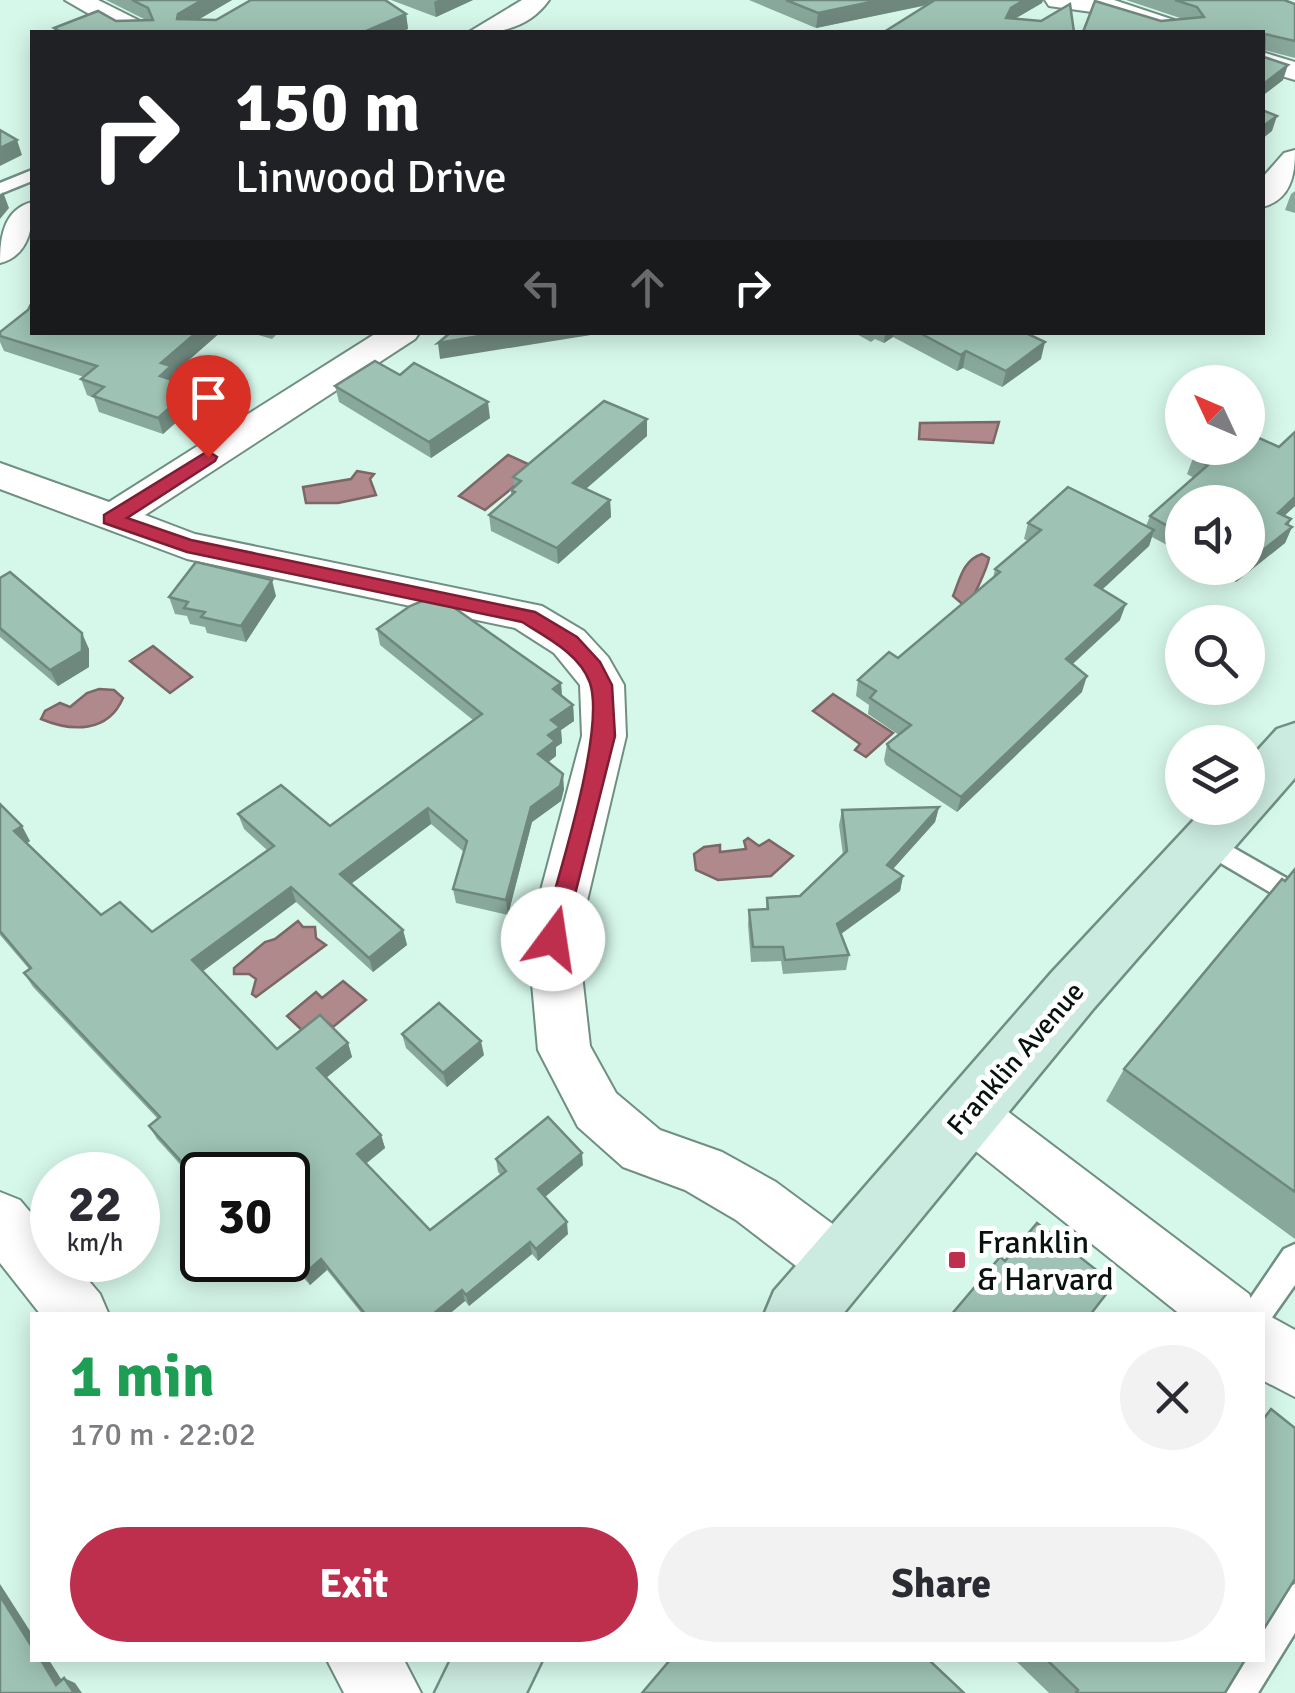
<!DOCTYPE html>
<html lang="en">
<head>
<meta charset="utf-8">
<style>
  :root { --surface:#fff; --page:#f2f2f3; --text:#2b2b33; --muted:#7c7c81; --accent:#be2e4d }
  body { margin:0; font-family:Signika,sans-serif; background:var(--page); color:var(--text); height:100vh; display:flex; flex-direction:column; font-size:38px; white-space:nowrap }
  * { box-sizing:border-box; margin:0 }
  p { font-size:32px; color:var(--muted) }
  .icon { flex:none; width:55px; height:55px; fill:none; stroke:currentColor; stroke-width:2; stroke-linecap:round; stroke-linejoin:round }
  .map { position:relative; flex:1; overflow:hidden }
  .details { position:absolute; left:30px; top:1312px; width:1235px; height:350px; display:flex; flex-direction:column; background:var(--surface); border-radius:0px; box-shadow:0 5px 25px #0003 }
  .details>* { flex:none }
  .guide { position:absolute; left:30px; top:30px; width:1235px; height:305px; border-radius:0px; box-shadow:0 5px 25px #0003; background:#202124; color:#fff; overflow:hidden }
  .needle { width:65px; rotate:314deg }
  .tools { position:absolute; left:1165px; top:365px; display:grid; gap:20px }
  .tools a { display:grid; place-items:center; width:100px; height:100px; border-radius:50%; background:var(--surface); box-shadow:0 5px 25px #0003; font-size:50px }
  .speed { position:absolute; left:30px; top:1152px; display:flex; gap:20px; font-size:50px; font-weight:700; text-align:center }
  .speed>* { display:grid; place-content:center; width:130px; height:130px; border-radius:50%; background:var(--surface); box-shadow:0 5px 25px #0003; line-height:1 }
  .speed small { font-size:25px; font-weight:400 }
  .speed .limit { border:5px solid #111; border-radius:15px; background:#fff; color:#111 }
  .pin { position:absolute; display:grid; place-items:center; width:85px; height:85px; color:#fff; margin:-102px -42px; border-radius:50% 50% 50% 0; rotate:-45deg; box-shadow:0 0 10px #0007 }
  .pin .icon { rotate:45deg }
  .me { position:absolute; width:110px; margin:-55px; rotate:14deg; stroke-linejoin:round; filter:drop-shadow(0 0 8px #0008) }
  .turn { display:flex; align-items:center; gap:35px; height:210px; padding:0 40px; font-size:45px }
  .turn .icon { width:130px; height:130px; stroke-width:2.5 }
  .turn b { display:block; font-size:70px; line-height:85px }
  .lanes { display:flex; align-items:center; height:95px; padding:0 40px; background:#0003; justify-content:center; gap:50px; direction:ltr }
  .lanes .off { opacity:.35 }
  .round { display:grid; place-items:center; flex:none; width:105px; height:105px; border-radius:52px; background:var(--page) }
  .head { display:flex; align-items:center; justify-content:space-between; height:170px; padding:0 40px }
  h1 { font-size:60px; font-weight:700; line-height:75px; color:#1e9e55 }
  .action { display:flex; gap:20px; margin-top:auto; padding:20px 40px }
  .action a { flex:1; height:115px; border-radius:60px; background:var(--accent); color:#fff; font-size:40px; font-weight:700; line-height:115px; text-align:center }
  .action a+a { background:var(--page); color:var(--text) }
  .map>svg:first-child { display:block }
</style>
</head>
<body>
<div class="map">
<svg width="1295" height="1693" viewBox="0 0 1295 1693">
  <rect width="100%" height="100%" fill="#d6f8ea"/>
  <g fill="#af898c" stroke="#7d6666" stroke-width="2.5">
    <polygon points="999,422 993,443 919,439 920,423"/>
    <polygon points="508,455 537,468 485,510 459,496"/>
    <polygon points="357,471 374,474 370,479 376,495 338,503 306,503 303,487 351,479"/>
    <path d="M982,554L989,558C987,569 973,598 967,608L953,596C960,579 963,560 982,554Z"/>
    <polygon points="153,646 192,677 170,693 130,661"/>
    <path d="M99,689L114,690L123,698C108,733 72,732 41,719L45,711L60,703L70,707L87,693Z"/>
    <polygon points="833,694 893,733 866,757 855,750 860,744 813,711"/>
    <polygon points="748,838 759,846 769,840 793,856 771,876 718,880 696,870 694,854 704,847 720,845 720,852 746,849 744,841"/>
    <polygon points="298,921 303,927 315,927 316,938 326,945 256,997 252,994 256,979 249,974 234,974 234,968 265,942 275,939"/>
    <polygon points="343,981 366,1000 333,1027 322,1018 305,1033 287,1016 316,992 322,998"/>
  </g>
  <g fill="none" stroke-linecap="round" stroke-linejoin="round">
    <g stroke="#708f82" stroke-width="5">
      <g id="lane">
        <polygon points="32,170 32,181 0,194 0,183"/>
        <polygon points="1206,832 1295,883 1295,907 1197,849 1194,842 1197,835"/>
        <polygon points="1295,1244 1295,1285 1266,1326 1262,1327 1262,1315 1239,1315 1284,1249"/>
        <path d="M1295,1584V1633L1258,1693H1220L1238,1660H1262C1262,1630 1263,1597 1295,1584Z"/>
      </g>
    </g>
    <g stroke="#708f82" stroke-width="4">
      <g id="street">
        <polygon points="65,0 98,0 150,26 154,32 120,32"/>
        <path d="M522,0H549C530,27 501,34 469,32Z"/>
        <polygon points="1045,0 1114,0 1192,26 1196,32 1157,32 1106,14 1049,6"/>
        <polygon points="1262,52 1295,62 1295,80 1262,70"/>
        <path d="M1295,150C1295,175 1291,200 1262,207V178L1284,153Z"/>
        <path d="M32,202C34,227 28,256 0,263C0,238 3,210 32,202Z"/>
        <polygon points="378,332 420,332 415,339 145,515 195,534 542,606 584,631 608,657 624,685 626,736 578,939 590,1046 616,1093 660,1130 722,1152 776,1182 861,1245 870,1265 861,1285 841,1293 821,1285 736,1220 685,1190 623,1167 578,1127 538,1050 528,939 582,736 580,685 554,653 515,628 187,559 0,489 0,463 109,502"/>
        <polygon points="967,1087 986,1095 1249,1294 1257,1314 1262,1312 1295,1330 1295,1397 1262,1380 1262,1315 1181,1315 948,1129 940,1112 948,1095"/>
        <polygon points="0,1192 20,1200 52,1238 52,1260 71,1260 100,1294 109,1315 41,1315 0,1263"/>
        <polygon points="327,1660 404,1660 421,1693 344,1693"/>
      </g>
    </g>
    <g stroke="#708f82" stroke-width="5">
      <g id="secondary">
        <polygon points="1295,723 1295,778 1094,1008 842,1315 764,1315 774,1291 1052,972 1205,808 1248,808 1248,761 1277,729"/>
        <polygon points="451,1660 542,1660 526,1693 435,1693"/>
      </g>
    </g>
    <use href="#lane" fill="#fff" fill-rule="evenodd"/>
    <use href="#street" fill="#fff" fill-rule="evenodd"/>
    <use href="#secondary" fill="#cbeae0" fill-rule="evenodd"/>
  </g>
  <g fill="#88a89b">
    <polygon points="106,0 232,0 198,20 406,14 408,29 400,32 55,32 54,28 146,20"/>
    <polygon points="391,0 473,0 436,17"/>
    <polygon points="749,0 1043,0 1042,3 1015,18 1074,32 928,5 816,28"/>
    <polygon points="1126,0 1284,0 1295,4 1295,58 1264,50 1264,57 1283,80 1262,96 1262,32 1161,21 1183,19"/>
    <polygon points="1295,191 1295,213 1285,210 1291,194"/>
    <polygon points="0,332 173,374 175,381 193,387 198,403 163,434 99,412 94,398 87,395 81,379 84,377 4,351 0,342"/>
    <polygon points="248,332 279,332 272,339"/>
    <polygon points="853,332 1024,332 1041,359 1002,387 963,368 957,371 893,337 884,343 875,339 871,342"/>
    <polygon points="400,375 490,418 431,458 339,402 335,386"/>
    <polygon points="647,436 586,489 610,500 611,517 558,564 491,531 489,515 511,496 511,490 514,487 513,477"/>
    <polygon points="1193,458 1295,506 1284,516 1288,525 1292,527 1285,543 1236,582 1209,568 1248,568 1182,502 1182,553 1152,537 1149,546 1102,589 1120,620 1072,664 1082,692 957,812 886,765 884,760 887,744 899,735 868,714 869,705 856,696 858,680 898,658 993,578 995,569 1028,541 1024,539 1028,523 1146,526 1150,516 1194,478 1187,474"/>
    <polygon points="0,578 89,649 89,667 58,686 0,637"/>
    <polygon points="276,596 246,642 207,633 205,627 190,624 187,616 175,614 169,597"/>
    <polygon points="377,629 561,683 562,697 573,705 574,721 561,730 562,743 556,747 556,756 548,762 564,789 561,801 532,822 508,915 456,903 453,889 464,852 431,824 351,884 403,930 407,945 373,972 296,902 203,971 277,1049 348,1043 352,1057 326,1078 381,1135 385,1148 366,1163 430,1230 501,1175 498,1172 496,1159 583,1165 545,1197 568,1234 538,1261 532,1254 469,1306 465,1301 448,1315 363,1315 327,1270 310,1285 287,1260 288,1175 210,1174 202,1175 202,1180 198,1184 157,1139 149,1126 158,1119 33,987 24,973 29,969 0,935 0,804 30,841 27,843 101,915 152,932 267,850 244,829 238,814 330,826 473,720 380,645"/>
    <polygon points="939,807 935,822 893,869 903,876 900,891 841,934 849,955 846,970 783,974 781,961 751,962 748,925 749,910 766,910 767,898 800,896 843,855 839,825 842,810"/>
    <polygon points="1295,869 1295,1239 1106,1101 1124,1069"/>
    <polygon points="402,1034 484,1055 447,1087 406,1048"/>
    <polygon points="1015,1660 1245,1660 1225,1693 1049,1693"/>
  </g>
  <g fill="#6f887e">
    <polygon points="202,0 232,0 182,29 177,19 178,14"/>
    <polygon points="438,0 473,0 436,17 434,2"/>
    <polygon points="880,0 950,0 816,28 818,13"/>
    <polygon points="1024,0 1043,0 1042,3 1008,23 1006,18 1011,8"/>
    <polygon points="406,14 408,29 400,32 364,32"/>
    <polygon points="1288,65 1283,80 1262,96 1262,85"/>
    <polygon points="1277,116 1272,131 1262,139 1262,127"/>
    <polygon points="17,140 22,155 0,166 0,148"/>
    <polygon points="3,192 9,208 0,219 0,196"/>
    <polygon points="197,332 221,332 173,374 176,382 160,376 161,363"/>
    <polygon points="503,332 591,332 591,335 440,359 438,343"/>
    <polygon points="885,332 894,332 893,337 884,343"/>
    <polygon points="1045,342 1041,359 1002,387 1006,371"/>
    <polygon points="966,351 963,368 957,371 961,355"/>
    <polygon points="193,387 198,403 163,434 158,418"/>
    <polygon points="488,402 490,418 431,458 429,442"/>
    <polygon points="647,419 647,436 574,499 573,483"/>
    <polygon points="1295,497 1295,506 1270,529 1278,513"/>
    <polygon points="610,500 611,517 558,564 557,548"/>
    <polygon points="1291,519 1285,533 1292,527 1285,543 1236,582 1242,568 1248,568 1248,562"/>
    <polygon points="1154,530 1149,546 1090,601 1095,585"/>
    <polygon points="272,580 276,596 246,642 241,626"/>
    <polygon points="1126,604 1120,620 1061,675 1066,659"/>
    <polygon points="82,633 89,649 89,667 58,686 50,670"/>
    <polygon points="1087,676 1082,692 957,812 961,797"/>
    <polygon points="561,683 562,699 553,689"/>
    <polygon points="573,705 574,721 561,730 562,743 556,747 556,756 539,770 538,754 548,735 551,720"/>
    <polygon points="563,774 564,789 561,801 532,822 508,915 506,900 531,807"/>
    <polygon points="939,807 935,822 883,880 887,865"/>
    <polygon points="428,808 431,824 344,889 340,874"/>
    <polygon points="22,826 30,841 23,846 14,831"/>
    <polygon points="903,876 900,891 834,939 837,924"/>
    <polygon points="291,887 296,902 199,974 192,960"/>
    <polygon points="403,930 407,945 373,972 369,958"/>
    <polygon points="481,1041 484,1055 447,1087 443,1073"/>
    <polygon points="348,1043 352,1057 322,1081 317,1068"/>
    <polygon points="381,1135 385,1148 362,1167 357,1154"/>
    <polygon points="582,1153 583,1165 540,1201 538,1189"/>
    <polygon points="203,1161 210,1174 202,1175 202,1180 198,1184 190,1171"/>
    <polygon points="567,1222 568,1234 538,1261 536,1249"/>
    <polygon points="530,1242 532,1254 469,1306 466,1295"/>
    <polygon points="321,1259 327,1270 310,1285 304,1274"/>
    <polygon points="462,1290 465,1301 448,1315 432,1315"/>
    <polygon points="0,1584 32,1634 32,1647 0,1596"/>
    <polygon points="41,1660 49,1660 68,1690 56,1685"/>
    <polygon points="64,1678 75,1683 82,1693 74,1693"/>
  </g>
  <g fill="#9ec3b4" stroke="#6f887e" stroke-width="2.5">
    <polygon points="132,0 202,0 178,14 177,19 216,20 251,0 385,0 406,14 364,32 61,32 54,28 98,11 116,21 153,20 148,8"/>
    <polygon points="786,0 880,0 818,13"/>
    <polygon points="935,0 1024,0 1011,8 1006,18 1041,21 1070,4 1074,32 884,32"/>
    <polygon points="1175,0 1284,0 1295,4 1295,41 1265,34 1264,57 1288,65 1262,85 1262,32 1083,32 1095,1 1161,21 1204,17 1197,7"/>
    <polygon points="1262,110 1277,116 1262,127"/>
    <polygon points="0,130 17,140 0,148"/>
    <polygon points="32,302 32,332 197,332 161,363 171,366 160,376 193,387 158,418 93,396 104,387 81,379 97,366 0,336 0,332 28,310"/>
    <polygon points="451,332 503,332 438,343"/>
    <polygon points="918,332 1024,332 1045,342 1006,371 966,351 961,355"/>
    <polygon points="375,361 400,375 414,363 488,402 429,442 335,386"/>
    <polygon points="604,401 647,419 573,483 610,500 557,548 489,515 515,492 511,490 521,481 513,477"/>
    <polygon points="1295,432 1295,497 1278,513 1291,519 1286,524 1292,527 1248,562 1248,502 1182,502 1182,534 1150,516 1208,465 1193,458 1204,448 1248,448 1248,433 1279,447"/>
    <polygon points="1068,487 1154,530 1095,585 1126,604 1066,659 1087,676 961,797 890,749 887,744 911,725 870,698 876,691 858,680 889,652 898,658 1000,572 995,569 1041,530 1028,523"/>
    <polygon points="196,562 272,580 241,626 201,617 205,612 184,608 188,602 169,597"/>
    <polygon points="10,572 82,633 82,651 50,670 0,628 0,578"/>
    <polygon points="429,598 446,602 561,683 553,689 573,705 551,720 560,727 548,735 555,741 538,754 563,774 560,786 531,807 506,900 453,889 467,841 428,808 340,874 403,930 369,958 291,887 192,960 277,1049 320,1015 348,1043 317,1068 381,1135 357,1154 430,1230 506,1171 496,1159 548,1117 582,1153 538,1189 567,1222 536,1249 530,1242 466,1295 462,1290 432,1315 366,1315 321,1259 304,1274 288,1256 288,1175 215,1175 203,1161 190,1171 149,1126 160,1117 24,973 31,968 0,931 0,804 22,826 14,831 101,915 120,902 152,932 274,846 238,814 281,785 330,826 482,714 377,629 410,606"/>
    <polygon points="939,807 887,865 903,876 837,924 849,955 785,960 783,947 753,947 749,910 768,909 767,898 800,896 847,851 842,810"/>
    <polygon points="1295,869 1295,1192 1124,1069 1282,879 1285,881"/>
    <polygon points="439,1003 481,1041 443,1073 402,1034"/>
    <polygon points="1037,1223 1114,1284 1090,1315 951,1315 1000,1257 1005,1261"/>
    <polygon points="1271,1409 1295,1428 1295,1579 1262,1632 1262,1421"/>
    <polygon points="0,1596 32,1647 32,1660 41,1660 56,1685 64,1678 74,1693 0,1693"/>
    <polygon points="670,1660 929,1660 964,1693 642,1693"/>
    <polygon points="1047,1660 1245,1660 1225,1693 1076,1693 1078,1690"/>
  </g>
  <path fill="#be2e4d" stroke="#7c1e32" stroke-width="2.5" d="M208,451L217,457L215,461L127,518L191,540L535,612L577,637L600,662L612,685L615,736L562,946H545L541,939C556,883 606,732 590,683C580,654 546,637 522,622L187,552L104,523V515Z"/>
  <rect fill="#be2e4d" stroke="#fff" stroke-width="4" x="947" y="1250" width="20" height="20" rx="5"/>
  <g text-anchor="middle" stroke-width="10" stroke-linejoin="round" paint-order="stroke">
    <g font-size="28" fill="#08130f" stroke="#fff">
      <text transform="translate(1015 1058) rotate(-49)" y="10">Franklin Avenue</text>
    </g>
    <g font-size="32" fill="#08130f" stroke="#fff" text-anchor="start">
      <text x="977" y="1253">Franklin<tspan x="977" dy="37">&amp; Harvard</tspan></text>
    </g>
  </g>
</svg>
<div class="tools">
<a><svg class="needle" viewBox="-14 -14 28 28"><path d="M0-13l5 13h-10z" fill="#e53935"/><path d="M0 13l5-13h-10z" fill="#7c7c81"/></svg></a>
<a><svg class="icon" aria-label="sound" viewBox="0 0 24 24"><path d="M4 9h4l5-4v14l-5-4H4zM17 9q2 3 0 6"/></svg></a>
<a><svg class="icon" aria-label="search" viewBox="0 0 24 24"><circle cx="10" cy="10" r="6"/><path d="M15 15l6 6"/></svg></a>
<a><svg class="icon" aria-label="layers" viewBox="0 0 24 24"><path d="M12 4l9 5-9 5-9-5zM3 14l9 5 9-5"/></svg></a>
</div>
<div class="speed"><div>22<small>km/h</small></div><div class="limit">30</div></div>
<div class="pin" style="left:208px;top:457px;background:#d93025"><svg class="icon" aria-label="arrive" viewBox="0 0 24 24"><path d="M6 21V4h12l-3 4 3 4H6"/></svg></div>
<svg class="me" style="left:553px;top:939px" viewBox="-20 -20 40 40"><circle r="19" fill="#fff"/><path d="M0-13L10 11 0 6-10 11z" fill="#be2e4d"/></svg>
<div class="guide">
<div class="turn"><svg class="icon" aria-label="right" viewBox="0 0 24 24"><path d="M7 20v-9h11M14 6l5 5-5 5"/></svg><div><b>150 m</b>Linwood Drive</div></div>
<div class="lanes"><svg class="icon off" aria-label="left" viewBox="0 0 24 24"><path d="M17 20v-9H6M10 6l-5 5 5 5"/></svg><svg class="icon off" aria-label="ahead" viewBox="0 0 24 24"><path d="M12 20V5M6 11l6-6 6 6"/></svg><svg class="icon" aria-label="right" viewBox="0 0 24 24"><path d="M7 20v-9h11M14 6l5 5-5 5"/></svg></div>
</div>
<section class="details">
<div class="head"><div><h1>1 min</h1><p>170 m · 22:02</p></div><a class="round"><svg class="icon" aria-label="close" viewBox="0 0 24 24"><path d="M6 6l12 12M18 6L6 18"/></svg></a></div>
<div class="action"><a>Exit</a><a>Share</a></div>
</section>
</div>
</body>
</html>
